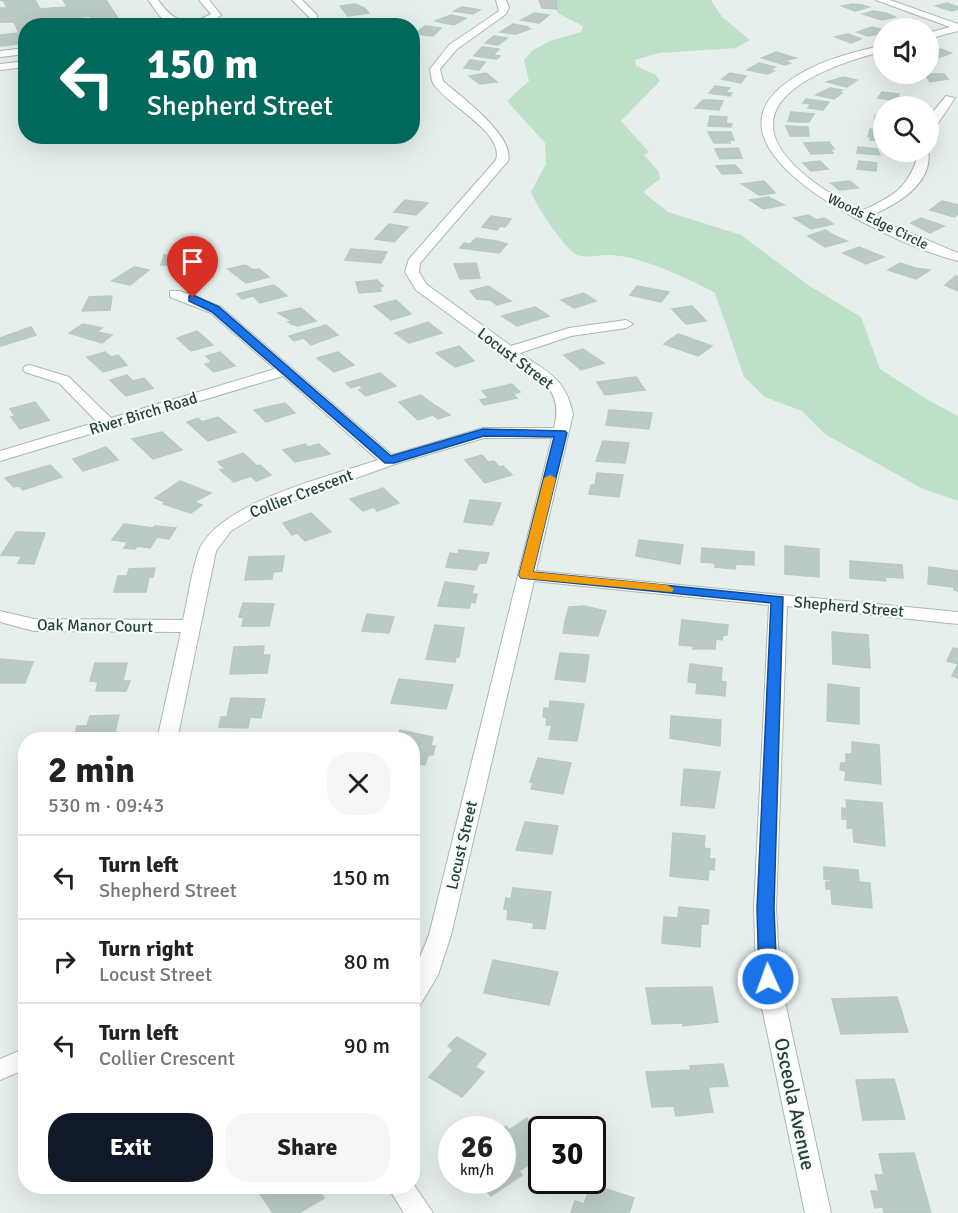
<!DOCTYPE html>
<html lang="en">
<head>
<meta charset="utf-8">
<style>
  :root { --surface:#fff; --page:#f6f6f6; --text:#222; --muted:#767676; --line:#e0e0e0; --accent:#111827 }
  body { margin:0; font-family:Signika,sans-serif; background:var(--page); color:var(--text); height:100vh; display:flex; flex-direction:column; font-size:22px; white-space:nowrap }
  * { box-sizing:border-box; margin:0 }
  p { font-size:20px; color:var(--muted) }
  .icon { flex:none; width:33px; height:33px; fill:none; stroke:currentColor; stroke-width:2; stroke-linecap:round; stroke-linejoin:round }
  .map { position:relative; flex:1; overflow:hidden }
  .sheet { position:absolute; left:18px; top:732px; width:402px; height:462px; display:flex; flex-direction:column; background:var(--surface); border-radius:24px; box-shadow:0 6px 24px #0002 }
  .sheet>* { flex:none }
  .guide { position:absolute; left:18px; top:18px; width:402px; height:126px; border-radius:24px; box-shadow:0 6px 24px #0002; background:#00695c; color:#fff; overflow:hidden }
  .tools { position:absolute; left:873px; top:18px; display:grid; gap:12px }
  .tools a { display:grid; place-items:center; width:66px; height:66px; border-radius:50%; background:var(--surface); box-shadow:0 6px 24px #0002; font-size:30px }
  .speed { position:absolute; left:438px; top:1116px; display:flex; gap:12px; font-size:30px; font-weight:700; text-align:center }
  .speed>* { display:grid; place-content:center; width:78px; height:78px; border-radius:50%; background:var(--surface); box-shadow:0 6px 24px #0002; line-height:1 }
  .speed small { font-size:15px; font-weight:400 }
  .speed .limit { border:3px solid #111; border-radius:9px; background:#fff; color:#111 }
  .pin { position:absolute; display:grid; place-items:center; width:51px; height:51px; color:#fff; margin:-62px -26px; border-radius:50% 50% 50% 0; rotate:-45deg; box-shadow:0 0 6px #0007 }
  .pin .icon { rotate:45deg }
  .me { position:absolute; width:66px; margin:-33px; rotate:358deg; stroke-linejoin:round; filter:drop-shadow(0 0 4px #0008) }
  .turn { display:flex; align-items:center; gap:21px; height:126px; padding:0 30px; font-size:27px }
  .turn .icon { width:78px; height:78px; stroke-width:2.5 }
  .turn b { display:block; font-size:42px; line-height:51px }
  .round { display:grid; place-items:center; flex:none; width:63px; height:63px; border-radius:24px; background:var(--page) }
  .headline { display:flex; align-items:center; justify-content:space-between; height:102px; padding:0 30px }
  h1 { font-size:36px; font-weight:700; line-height:45px }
  .primary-button { display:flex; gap:12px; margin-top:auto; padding:12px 30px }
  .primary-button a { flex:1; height:69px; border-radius:24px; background:var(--accent); color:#fff; font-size:24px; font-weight:700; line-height:69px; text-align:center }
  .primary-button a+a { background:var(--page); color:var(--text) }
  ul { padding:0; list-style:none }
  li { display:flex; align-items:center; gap:18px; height:84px; padding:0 30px; border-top:2px solid var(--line) }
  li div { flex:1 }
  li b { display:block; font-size:22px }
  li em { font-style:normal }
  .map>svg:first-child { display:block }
</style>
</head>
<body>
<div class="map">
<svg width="958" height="1213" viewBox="0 0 958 1213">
  <rect width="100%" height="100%" fill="#e6efeb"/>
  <path fill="#bfe0c8" d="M555,0H711L722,17L750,40L736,48L659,53L635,60L636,66L656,75L660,81L621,121L649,152L644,155L659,172L660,179L643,192L668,212L741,235L808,285L861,317L880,369L928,400L958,416V501L921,488L825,434L802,411L765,397L744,377L715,293C688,278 640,256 610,255C599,254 584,260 574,253C561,243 537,207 531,192L546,164L545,143L507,101L529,81L524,60L533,50L550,41L581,32L583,26L559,14L553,5Z"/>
  <g fill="#bbcac4" stroke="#b8c9c2" stroke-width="1.5">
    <polygon points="0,0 35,0 40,9 67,7 63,0 106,0 123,26 70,26 94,23 90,16 47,21 50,26 26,26 26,43 0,46 0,35 19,33 14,22 0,22 0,8 7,8 4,1"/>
    <polygon points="539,0 556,0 557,9 542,8"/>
    <polygon points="947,3 958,7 958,9 952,11 936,6"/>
    <polygon points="355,4 364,8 369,13 348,16 340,6"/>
    <polygon points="852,4 862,5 869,7 855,11 842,6"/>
    <polygon points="462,7 480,10 473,14 454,11"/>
    <polygon points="873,11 886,13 895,17 882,20 863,14"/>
    <polygon points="534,13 549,15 539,23 521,20"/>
    <polygon points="451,15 466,18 454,25 435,21"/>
    <polygon points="902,21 912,22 919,25 905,28 891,24"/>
    <polygon points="513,24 528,27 526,28 530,29 516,34 500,32"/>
    <polygon points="425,26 441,28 433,36 414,34"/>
    <polygon points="872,27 884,30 884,33 868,36 857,32"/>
    <polygon points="848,34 861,39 851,43 835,37"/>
    <polygon points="494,36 507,38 498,45 485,43"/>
    <polygon points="482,47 499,49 493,55 500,56 497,59 474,56"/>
    <polygon points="941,49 951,53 935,59 928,56 928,52"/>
    <polygon points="776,52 796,58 784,61 790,63 785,65 762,58"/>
    <polygon points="470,60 485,62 479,70 464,68"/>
    <polygon points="759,63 775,67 769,70 774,71 768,74 747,70"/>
    <polygon points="486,73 497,82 480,84 469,76"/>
    <polygon points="730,73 746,76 741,83 722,79"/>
    <polygon points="925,74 944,74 948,79 930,82"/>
    <polygon points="843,77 857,80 847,87 827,82"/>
    <polygon points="715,86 730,88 725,92 732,93 730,96 709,93"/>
    <polygon points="830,88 842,90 839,92 842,93 834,99 816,95"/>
    <polygon points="882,92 899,94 897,97 901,97 899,101 878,98"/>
    <polygon points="806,99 829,102 823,110 808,108 811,104 803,103"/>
    <polygon points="703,100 710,100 723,101 719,110 695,108"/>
    <polygon points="791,112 814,114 809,122 796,122 788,121"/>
    <polygon points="875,115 884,116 884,126 874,125"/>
    <polygon points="710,116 727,117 726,123 732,124 731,127 708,126"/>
    <polygon points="786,126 808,127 809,136 790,136"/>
    <polygon points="870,129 884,131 884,141 870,140 871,137 868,137"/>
    <polygon points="708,132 731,132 734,140 729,140 730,143 714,143"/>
    <polygon points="829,142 834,149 830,149 833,153 811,154 804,143"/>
    <polygon points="858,147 877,149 880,155 857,153"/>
    <polygon points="738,148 742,158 720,159 715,149"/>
    <polygon points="820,161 828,169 811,171 803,163"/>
    <polygon points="859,161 877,163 876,171 857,169"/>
    <polygon points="735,165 742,173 722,174 716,166"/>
    <polygon points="764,181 775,193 759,195 742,184"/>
    <polygon points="850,181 858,188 839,190 831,183"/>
    <polygon points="768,197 784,205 763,209 750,200"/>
    <polygon points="405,200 428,203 416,215 394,212"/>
    <polygon points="942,201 958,205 958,214 954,217 930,210"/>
    <polygon points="808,215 816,220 824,218 833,224 811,229 794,218"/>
    <polygon points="491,216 511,219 505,227 500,226 497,230 482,227"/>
    <polygon points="921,218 944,226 930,233 911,223"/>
    <polygon points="389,224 408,227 394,242 375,239"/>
    <polygon points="825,230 835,236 847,241 825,247 808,236"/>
    <polygon points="476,238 496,241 507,244 499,253 460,248 464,243 470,244"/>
    <polygon points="859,247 871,252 884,257 866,264 843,253"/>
    <polygon points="351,249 387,252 381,263 345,260"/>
    <polygon points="164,255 184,255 183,257 201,258 198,265 161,265"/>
    <polygon points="476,263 480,278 460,279 454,264"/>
    <polygon points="900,263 915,268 930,270 916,279 888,270"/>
    <polygon points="245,265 253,270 259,269 269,277 246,283 228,269"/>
    <polygon points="134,267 149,270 130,285 112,281"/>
    <polygon points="956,276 958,277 958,291 945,285"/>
    <polygon points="377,280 383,286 380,287 381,291 359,293 356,282"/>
    <polygon points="274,285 287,296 260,303 253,296 242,299 237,294"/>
    <polygon points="488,286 511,301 497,305 490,300 477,299 470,291"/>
    <polygon points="637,286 669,292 661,302 630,295"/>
    <polygon points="584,293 596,301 574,308 561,300"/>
    <polygon points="112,296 110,310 82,311 89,297"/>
    <polygon points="396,300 411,314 391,320 374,306"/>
    <polygon points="692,306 706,321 686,324 672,309"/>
    <polygon points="535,307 549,316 517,326 502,316"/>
    <polygon points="301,308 316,321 298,326 291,324 288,322 292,321 278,313"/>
    <polygon points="428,322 442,333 409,343 395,333"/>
    <polygon points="83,324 102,328 97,332 112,335 102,343 69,333"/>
    <polygon points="326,325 338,335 311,345 304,338 294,341 289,336"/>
    <polygon points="31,327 36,335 1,346 0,338"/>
    <polygon points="197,331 213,345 191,351 177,338"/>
    <polygon points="678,334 712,346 698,356 664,344"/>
    <polygon points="459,346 474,361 455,367 436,353"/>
    <polygon points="583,349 604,363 581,370 564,355"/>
    <polygon points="105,352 111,357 118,355 127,365 103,372 87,357"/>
    <polygon points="220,352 235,366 214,372 205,364 212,362 206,356"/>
    <polygon points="338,352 354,365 334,372 317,358"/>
    <polygon points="380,373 396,386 366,396 359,390 363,388 359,385 351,388 346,383"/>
    <polygon points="127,375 133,381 144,378 153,388 126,396 110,380"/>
    <polygon points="636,377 645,390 605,395 597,382"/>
    <polygon points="512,384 520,392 513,394 517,398 484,405 480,400 489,398 482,391"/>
    <polygon points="421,395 436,406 450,415 438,419 433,415 418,420 399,402"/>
    <polygon points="35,402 49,420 20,429 11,417 15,416 10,409"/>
    <polygon points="285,403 295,413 266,422 254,410"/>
    <polygon points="609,410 652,413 649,429 606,425"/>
    <polygon points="218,417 236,432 208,441 187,422 198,418 202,422"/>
    <polygon points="162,432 182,450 153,459 132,439"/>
    <polygon points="603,441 629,443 625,463 596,461"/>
    <polygon points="305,444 308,447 319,444 330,454 295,462 283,450"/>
    <polygon points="106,447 118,460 83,471 73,459"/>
    <polygon points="243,453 257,466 260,465 271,475 256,481 251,476 234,482 220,470 225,469 218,462"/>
    <polygon points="482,455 488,462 494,461 499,467 503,466 512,475 485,483 465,460"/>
    <polygon points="50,465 62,477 23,490 19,486 14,487 5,478"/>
    <polygon points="597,473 623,475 619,497 589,494 591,485 595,485"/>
    <polygon points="180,481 211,493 194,502 202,505 191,513 163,504 165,502 155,498"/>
    <polygon points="383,488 399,503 377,511 374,507 363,511 350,499"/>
    <polygon points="470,500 501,503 492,525 464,522"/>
    <polygon points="311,513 331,532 305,541 297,533 292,535 283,523"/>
    <polygon points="124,524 153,528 155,526 176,528 169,539 157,537 150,548 137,546 135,549 124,548 128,542 112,540"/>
    <polygon points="16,532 45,533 34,564 18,563 22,556 1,555"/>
    <polygon points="639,540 683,545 680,564 636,556"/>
    <polygon points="785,546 819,549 819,577 785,574"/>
    <polygon points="702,548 754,552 754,565 736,564 735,569 715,567 715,563 701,562"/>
    <polygon points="459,550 489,553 486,563 479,563 476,570 446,567 450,553 458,554"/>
    <polygon points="284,556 282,571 273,572 272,579 245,580 249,557"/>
    <polygon points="850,561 902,565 903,578 885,577 886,581 850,578"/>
    <polygon points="929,567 958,571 958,591 954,590 954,587 928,584"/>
    <polygon points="155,568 153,577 149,577 146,592 114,592 118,576 127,576 129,569"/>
    <polygon points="445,582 474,586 472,594 477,594 475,603 471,602 469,608 438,606"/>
    <polygon points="243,603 274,604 269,626 242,626 244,618 239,617"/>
    <polygon points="584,606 606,611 598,636 563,633 565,622 571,622 565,621 569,607"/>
    <polygon points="367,614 394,617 389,633 362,631"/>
    <polygon points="682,620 728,625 727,635 723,635 722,640 716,639 715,649 693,649 694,646 679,645"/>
    <polygon points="435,625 464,628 459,657 456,657 455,662 426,659"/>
    <polygon points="832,632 868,635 870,668 833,664"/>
    <polygon points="264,646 263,655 270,655 267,673 230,674 234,647"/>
    <polygon points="953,648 958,649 958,678 952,676 958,664 947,661"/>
    <polygon points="560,653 589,655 585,682 555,679"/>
    <polygon points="0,659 33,662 25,683 0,683"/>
    <polygon points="95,663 127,663 123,681 130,681 126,691 96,691 98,682 90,681"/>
    <polygon points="690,664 722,668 721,681 726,682 725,696 696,693 697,683 688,682"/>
    <polygon points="399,679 453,685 446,709 391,703"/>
    <polygon points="828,684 859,688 859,724 827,721"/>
    <polygon points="231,698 265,699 261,718 250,717 248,728 219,727 221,717 227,717"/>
    <polygon points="550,701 584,704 577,741 549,739 552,725 546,725 547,718 543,717 544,708 549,709"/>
    <polygon points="119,715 115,732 110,732 108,740 74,740 77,726 87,726 90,716"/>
    <polygon points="671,716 721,720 720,746 670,738"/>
    <polygon points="400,730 433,737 431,746 435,746 433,755 428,755 425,765 412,763 412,740 397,740"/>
    <polygon points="852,742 879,745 881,784 845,780 846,771 840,770 841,763 846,763 846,754 852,754"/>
    <polygon points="538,758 571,763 563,794 531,789 533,783 530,782"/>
    <polygon points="684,769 720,772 714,808 681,805"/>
    <polygon points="846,800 882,803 885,846 854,842 853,828 847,828 847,819 842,819 842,808 847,809"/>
    <polygon points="525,822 558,826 552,854 516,850"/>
    <polygon points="673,833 705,836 704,848 710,849 709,859 715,859 714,870 709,869 708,880 670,876"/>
    <polygon points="824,867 858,870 859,882 870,883 872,908 832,904 831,889 826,889 826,882 831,882 831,880 824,879"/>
    <polygon points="513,888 551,892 545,929 533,928 534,923 507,919 508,909 504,909 506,898 511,899"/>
    <polygon points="679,907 709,910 708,924 701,924 700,947 662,943 664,917 678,918"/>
    <polygon points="493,960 558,972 549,1005 484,993"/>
    <polygon points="712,987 718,1022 683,1026 683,1023 652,1024 646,988"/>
    <polygon points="897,997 908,1032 841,1034 832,999"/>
    <polygon points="457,1037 486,1054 475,1067 484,1072 462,1097 429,1077 453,1050 448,1046"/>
    <polygon points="723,1064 728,1086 708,1087 713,1112 676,1116 674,1106 652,1107 646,1072 691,1070 690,1066"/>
    <polygon points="894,1079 905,1119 863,1120 856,1080"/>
    <polygon points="527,1118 542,1134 542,1156 519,1171 522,1175 491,1196 478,1180 502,1180 502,1130 500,1130 506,1126 509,1130"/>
    <polygon points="914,1153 931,1213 884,1213 883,1207 875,1208 871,1191 879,1191 875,1175 884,1175 879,1154"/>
    <polygon points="591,1184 634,1198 629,1213 571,1213 575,1201 584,1204"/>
    <polygon points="316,1186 324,1198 299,1213 273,1213 260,1194 271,1186"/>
  </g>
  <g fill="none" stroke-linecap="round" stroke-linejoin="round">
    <g stroke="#a8b8b2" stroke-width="2">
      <g id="minor">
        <path d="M148,0H158C173,21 186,28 211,14L199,0H209L221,15C208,27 177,32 163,19C157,14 153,6 148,0Z"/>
        <polygon points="292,0 302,0 317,15 317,19 311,19"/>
        <path d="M496,0H506L509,7L506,14L457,49L440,69L443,81C461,97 515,136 508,161L420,263L419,272L426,284L511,346L569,328L626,320L633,324L626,328L571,336L520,353C548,373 565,377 573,414L536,571L958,612V624L787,606L776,908L780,979L831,1213H805L756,979L754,908L769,605L534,581L451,935L438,975L420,1005L412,1007V977L429,935L552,438H484L395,464L262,512L231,531L216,551L177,740H157L181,632L34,631L0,622V611L34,619L183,620C188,598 191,574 198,553C215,503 331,476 378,460L283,376L0,461V451L97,422L59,383L25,372L23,369L25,366L30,365L69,377L111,418L275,369L211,313L170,297V291H180L221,307L392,455L483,428H554C558,413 558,399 547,386L416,290L405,272L409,259L496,160C505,132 446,105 433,83C431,79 431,73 430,69L449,45L499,11Z"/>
        <polygon points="876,0 890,0 958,24 958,31 928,39 928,33 950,27"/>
        <path d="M884,45V51C749,86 732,143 861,211C894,196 909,188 919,152L928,150C934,184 896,205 870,216L958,253V261C922,252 885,234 853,217C802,188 710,127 798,75C824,59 854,52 884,45Z"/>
        <polygon points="26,48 26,54 0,57 0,51"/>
        <polygon points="26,61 26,67 0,70 0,64"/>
        <polygon points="946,96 955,98 932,132 928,133 928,118"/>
        <polygon points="26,1048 26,1069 0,1080 0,1059"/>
        <polygon points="412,1182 433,1213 404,1213 387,1186 412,1186"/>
      </g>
    </g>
    <use href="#minor" fill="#fff" fill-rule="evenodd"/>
  </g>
  <polygon fill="#1a73e8" stroke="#114b97" stroke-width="1.5" points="193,295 219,307 391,456 483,429 565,431 567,433 533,572 783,597 774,908 777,979 774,984 762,984 759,979 757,908 771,603 521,578 519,575 554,437 484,436 394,463 385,463 212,312 189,301 189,296"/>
  <polygon fill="#f59e0b" points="550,475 556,478 533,572 667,585 674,589 672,592 521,578 519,575 544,478"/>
  <g text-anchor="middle" stroke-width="4.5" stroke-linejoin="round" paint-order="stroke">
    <g font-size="14" fill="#24423a" stroke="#f7fbf9">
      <text transform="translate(878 221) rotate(26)" y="5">Woods Edge Circle</text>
    </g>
    <g font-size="16" fill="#24423a" stroke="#f7fbf9">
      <text transform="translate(516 358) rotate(37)" y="6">Locust Street</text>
      <text transform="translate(143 413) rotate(-17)" y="6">River Birch Road</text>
      <text transform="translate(301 493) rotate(-21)" y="6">Collier Crescent</text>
      <text transform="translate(849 606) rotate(5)" y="6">Shepherd Street</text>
      <text transform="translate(95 625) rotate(1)" y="6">Oak Manor Court</text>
      <text transform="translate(461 845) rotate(-77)" y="6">Locust Street</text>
    </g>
    <g font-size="20" fill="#24423a" stroke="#f7fbf9">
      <text transform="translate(795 1104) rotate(78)" y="7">Osceola Avenue</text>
    </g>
  </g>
</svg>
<div class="tools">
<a><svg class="icon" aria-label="sound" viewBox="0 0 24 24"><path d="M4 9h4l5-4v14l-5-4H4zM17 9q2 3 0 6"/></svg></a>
<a><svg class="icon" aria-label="search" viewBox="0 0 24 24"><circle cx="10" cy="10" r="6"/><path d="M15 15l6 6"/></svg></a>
</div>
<div class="speed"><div>26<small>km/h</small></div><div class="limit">30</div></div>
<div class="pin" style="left:193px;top:298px;background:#d93025"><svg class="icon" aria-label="arrive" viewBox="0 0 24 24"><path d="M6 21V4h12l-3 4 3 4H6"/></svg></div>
<svg class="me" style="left:768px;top:979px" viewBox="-20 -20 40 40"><circle r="17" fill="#1a73e8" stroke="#fff" stroke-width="3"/><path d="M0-11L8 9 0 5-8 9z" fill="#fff"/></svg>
<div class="guide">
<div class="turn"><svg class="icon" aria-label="left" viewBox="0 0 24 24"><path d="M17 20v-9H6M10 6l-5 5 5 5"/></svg><div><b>150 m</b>Shepherd Street</div></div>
</div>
<section class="sheet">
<div class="headline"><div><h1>2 min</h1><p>530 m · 09:43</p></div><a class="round"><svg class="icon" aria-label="close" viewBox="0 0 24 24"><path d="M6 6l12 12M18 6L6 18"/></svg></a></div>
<ul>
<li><svg class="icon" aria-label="left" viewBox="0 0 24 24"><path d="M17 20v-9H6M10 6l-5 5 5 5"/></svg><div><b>Turn left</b><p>Shepherd Street</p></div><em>150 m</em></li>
<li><svg class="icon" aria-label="right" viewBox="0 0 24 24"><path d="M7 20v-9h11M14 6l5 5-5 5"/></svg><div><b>Turn right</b><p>Locust Street</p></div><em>80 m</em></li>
<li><svg class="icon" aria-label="left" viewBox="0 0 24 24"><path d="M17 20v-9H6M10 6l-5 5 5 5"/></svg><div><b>Turn left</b><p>Collier Crescent</p></div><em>90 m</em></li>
</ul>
<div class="primary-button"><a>Exit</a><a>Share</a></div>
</section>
</div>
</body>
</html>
